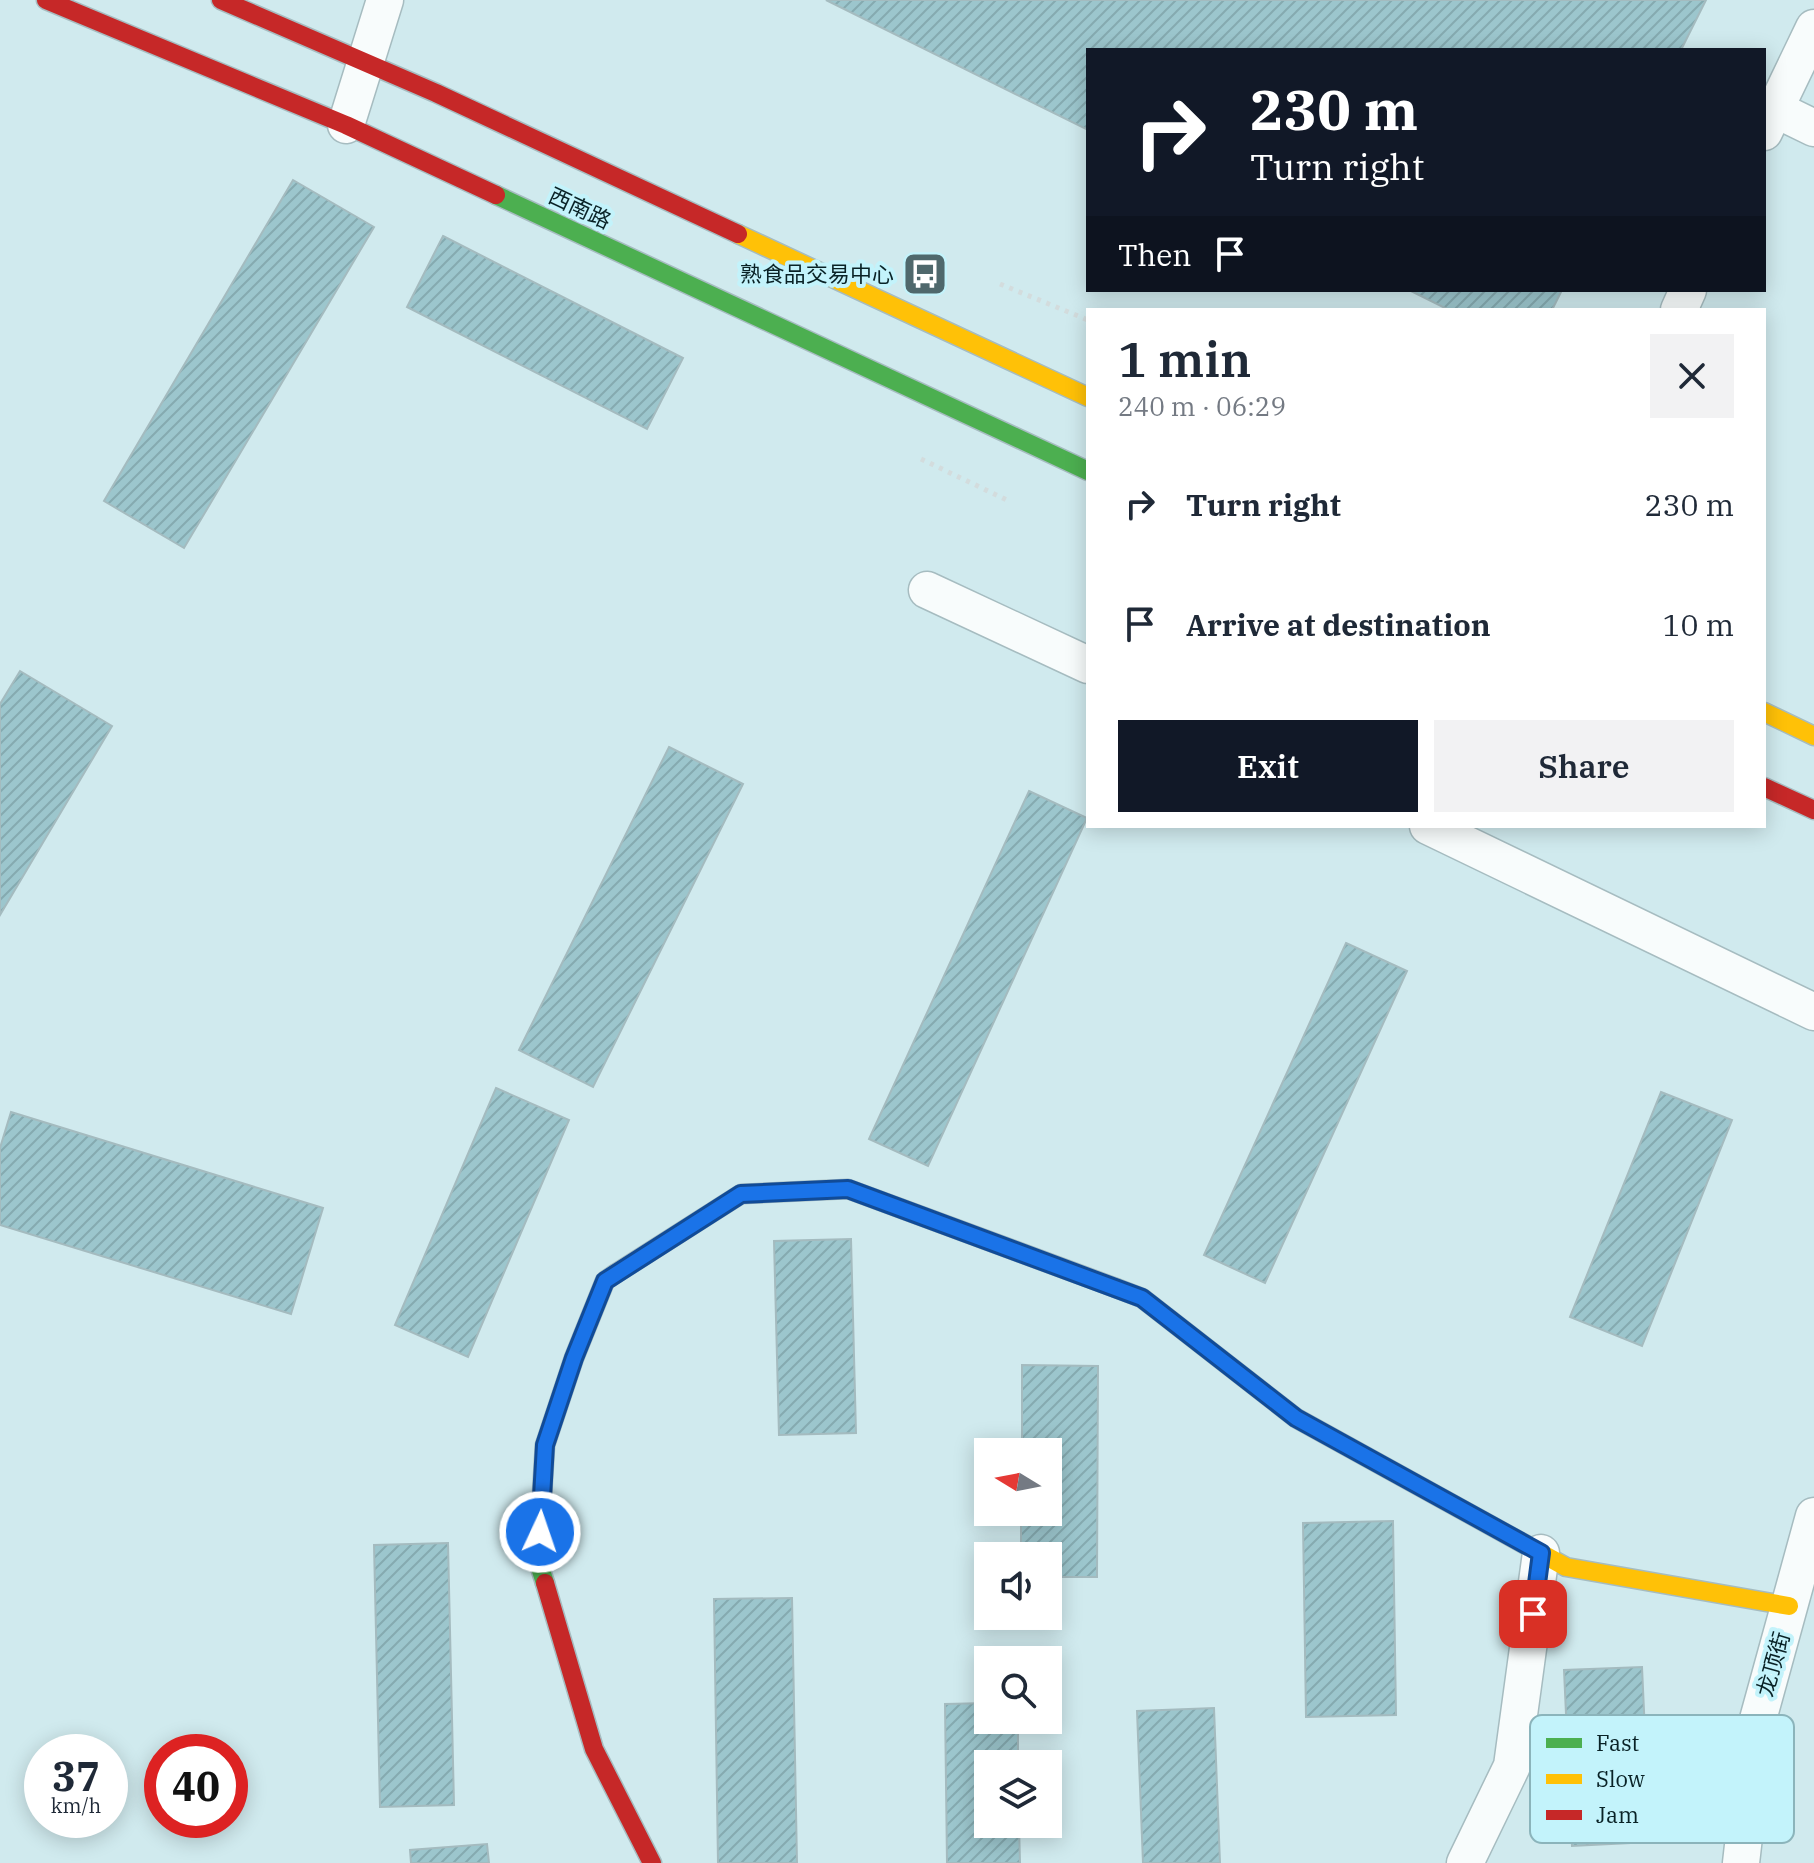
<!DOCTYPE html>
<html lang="en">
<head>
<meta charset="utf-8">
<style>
  :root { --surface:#fff; --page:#f2f2f3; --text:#1f2937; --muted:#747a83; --accent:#111827 }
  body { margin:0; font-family:"IBM Plex Serif","Noto Sans SC",serif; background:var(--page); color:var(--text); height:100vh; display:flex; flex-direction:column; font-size:30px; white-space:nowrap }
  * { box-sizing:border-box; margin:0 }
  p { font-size:26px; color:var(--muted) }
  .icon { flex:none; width:44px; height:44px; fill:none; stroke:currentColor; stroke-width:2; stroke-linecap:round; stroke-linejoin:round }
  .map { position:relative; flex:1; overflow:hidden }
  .sheet { position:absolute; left:1086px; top:308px; width:680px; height:520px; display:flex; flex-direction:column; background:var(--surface); border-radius:0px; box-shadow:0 4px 20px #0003 }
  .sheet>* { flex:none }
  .guide { position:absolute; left:1086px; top:48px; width:680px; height:244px; border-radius:0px; box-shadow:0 4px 20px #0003; background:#111827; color:#fff; overflow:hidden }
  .needle { width:52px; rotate:280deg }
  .tools { position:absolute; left:974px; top:1438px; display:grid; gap:16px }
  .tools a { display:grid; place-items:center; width:88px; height:88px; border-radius:0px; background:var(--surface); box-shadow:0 4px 20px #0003; font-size:40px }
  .speed { position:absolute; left:24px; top:1734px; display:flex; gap:16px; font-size:40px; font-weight:700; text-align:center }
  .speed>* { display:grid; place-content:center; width:104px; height:104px; border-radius:50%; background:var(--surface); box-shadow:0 4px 20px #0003; line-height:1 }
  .speed small { font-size:20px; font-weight:400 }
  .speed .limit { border:12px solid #d22; background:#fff; color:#111 }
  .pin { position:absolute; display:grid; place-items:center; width:68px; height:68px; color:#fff; margin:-34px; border-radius:16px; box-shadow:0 4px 12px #0006 }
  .me { position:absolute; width:88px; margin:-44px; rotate:3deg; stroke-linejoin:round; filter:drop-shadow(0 0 6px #0008) }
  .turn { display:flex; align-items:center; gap:28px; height:168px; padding:0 32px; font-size:36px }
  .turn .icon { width:104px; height:104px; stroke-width:2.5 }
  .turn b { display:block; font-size:56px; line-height:68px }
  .then { display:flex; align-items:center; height:76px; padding:0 32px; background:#0003; gap:16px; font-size:30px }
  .round { display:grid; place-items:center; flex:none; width:84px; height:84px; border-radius:0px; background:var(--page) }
  .summary { display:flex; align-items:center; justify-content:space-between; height:136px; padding:0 32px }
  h1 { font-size:48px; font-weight:600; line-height:60px }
  .action { display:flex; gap:16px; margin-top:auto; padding:16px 32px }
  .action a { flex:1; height:92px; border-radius:0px; background:var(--accent); color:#fff; font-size:32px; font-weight:600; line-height:92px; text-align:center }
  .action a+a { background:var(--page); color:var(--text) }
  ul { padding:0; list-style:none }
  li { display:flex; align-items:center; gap:24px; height:120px; padding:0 32px }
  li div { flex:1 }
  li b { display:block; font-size:30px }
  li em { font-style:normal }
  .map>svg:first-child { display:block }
</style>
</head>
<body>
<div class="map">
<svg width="1814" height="1863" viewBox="0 0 1814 1863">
  <defs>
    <pattern id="building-hatch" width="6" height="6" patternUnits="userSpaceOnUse" patternTransform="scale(2)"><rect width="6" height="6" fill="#9cc6cd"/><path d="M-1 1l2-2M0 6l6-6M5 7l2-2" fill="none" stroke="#85aab0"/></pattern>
  </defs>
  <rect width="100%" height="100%" fill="#d0eaee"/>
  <g fill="url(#building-hatch)" stroke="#a4bbbf" stroke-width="2">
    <polygon points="826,0 1706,0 1681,50 1088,50 1088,130"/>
    <polygon points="293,180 374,227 184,548 104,501"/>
    <polygon points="443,236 683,358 647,429 407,307"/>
    <polygon points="1409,290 1562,290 1552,310 1449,310"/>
    <polygon points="20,671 112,726 0,915 0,704"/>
    <polygon points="669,747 743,784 593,1087 519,1050"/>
    <polygon points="1029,791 1087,818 928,1166 869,1139"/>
    <polygon points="1346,943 1407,971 1265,1283 1204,1255"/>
    <polygon points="496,1088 569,1120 468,1357 395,1325"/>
    <polygon points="1661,1092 1732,1120 1642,1346 1570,1317"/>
    <polygon points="11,1112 323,1208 291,1314 0,1225 0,1148"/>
    <polygon points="851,1239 856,1433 779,1435 774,1241"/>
    <polygon points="1022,1365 1098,1366 1097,1577 1048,1577 1048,1556 1021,1556 1021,1512 1048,1512 1048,1452 1022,1452"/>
    <polygon points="1393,1521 1396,1715 1306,1717 1303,1523"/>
    <polygon points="448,1543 454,1805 380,1807 374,1545"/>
    <polygon points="792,1598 797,1863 718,1863 714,1599"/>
    <polygon points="1642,1667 1650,1842 1572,1846 1564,1670"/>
    <polygon points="988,1703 988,1720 1018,1720 1018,1764 988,1764 988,1824 1019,1824 1020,1863 947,1863 945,1704"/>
    <polygon points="1214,1708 1220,1863 1143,1863 1137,1711"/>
    <polygon points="487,1844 489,1863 411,1863 410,1850"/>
  </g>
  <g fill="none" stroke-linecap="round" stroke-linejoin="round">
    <g stroke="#a6bcc0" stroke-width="39">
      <g id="street">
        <polyline points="1775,109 1814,128"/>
        <polyline points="346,125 385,0"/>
        <polyline points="1764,132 1814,28"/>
        <polyline points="1679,310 1688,290"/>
        <polyline points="927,590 1088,665"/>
        <polyline points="1428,826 1814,1012"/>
        <polyline points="1465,1863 1512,1766 1541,1553"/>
        <polyline points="1741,1863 1757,1723 1814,1516"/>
      </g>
    </g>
    <g stroke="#a6bcc0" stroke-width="21">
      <g id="fast">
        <polyline points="496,195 1088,471"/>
        <polyline points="545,1583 538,1561 545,1445 574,1358 605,1281 615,1274"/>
      </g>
    </g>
    <g stroke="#a6bcc0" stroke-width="21">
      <g id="slow">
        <polyline points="738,234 1088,397"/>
        <polyline points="1764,712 1814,736"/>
        <polyline points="1116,1288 1142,1298 1296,1418 1566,1567 1789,1606"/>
      </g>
    </g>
    <g stroke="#a6bcc0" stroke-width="21">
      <g id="jam">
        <polyline points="46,0 346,125 496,195"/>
        <polyline points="221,0 436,93 738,234"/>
        <polyline points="1764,787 1814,810"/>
        <polyline points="615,1274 741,1194 848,1189 1116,1288"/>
        <polyline points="545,1583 594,1749 652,1863"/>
      </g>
    </g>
    <g stroke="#d3dcdd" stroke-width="5" stroke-dasharray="4 6" stroke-linecap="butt">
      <polyline points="1000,284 1088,320"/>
      <polyline points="921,459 1009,501"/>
    </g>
    <use href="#street" stroke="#f8fcfc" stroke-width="36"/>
    <use href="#fast" stroke="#4caf50" stroke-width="18"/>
    <use href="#slow" stroke="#ffc107" stroke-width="18"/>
    <use href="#jam" stroke="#c62828" stroke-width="18"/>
  </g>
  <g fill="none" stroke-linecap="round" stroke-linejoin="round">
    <g stroke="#114b97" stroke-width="20">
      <polyline id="route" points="540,1532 545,1445 574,1358 605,1281 741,1194 848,1189 1142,1298 1296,1418 1541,1553 1533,1614"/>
    </g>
    <use href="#route" stroke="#1a73e8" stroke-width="14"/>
  </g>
  <defs>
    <g id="bus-square" transform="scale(2.3)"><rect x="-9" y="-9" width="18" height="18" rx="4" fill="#4f686c" stroke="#c3f3fb"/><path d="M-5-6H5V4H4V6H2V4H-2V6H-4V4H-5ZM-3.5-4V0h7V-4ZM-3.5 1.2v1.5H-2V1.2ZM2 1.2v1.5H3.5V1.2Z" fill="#fff"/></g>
  </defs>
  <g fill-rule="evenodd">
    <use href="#bus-square" x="925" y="274"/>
  </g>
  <g text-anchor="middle" stroke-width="8" stroke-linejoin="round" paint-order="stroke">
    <g font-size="22" fill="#092226" stroke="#c3f3fb">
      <text transform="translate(580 208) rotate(25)" y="8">西南路</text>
      <text transform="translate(1773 1664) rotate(-74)" y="8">龙顶街</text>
    </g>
    <g font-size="22" fill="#092226" stroke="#c3f3fb" text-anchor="end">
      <text x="894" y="282">熟食品交易中心</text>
    </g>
  </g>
  <rect x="1530" y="1715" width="264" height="128" rx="12" fill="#c3f3fb" stroke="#8bb4bb" stroke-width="2"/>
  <rect x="1546" y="1738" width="36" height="10" fill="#4caf50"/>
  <rect x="1546" y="1774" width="36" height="10" fill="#ffc107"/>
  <rect x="1546" y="1810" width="36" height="10" fill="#c62828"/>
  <g font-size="22" fill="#092226">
    <text x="1596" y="1751">Fast</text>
    <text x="1596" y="1787">Slow</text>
    <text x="1596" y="1823">Jam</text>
  </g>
</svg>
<div class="tools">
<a><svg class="needle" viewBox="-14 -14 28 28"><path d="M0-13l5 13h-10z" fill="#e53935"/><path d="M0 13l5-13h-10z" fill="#747a83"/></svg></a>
<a><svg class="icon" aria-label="sound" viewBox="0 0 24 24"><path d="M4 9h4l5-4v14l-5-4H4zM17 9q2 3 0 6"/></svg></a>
<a><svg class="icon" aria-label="search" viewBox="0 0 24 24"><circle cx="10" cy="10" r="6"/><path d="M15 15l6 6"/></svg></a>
<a><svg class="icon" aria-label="layers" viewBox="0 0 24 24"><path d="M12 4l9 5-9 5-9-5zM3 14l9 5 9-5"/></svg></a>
</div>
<div class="speed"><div>37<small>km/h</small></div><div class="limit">40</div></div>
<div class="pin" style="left:1533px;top:1614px;background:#d93025"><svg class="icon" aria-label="arrive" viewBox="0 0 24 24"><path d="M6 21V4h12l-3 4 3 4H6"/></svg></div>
<svg class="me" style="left:540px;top:1532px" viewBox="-20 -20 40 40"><circle r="17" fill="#1a73e8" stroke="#fff" stroke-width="3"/><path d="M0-11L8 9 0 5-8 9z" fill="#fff"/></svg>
<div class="guide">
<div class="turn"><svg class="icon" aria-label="right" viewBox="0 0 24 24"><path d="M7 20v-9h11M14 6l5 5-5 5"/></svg><div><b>230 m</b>Turn right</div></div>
<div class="then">Then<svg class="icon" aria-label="arrive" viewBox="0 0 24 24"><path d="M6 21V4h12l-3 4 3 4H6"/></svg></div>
</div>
<section class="sheet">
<div class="summary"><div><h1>1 min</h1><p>240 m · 06:29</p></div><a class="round"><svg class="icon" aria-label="close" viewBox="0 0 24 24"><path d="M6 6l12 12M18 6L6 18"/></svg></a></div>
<ul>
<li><svg class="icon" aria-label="right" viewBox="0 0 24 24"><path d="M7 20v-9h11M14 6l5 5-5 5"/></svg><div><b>Turn right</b></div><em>230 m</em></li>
<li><svg class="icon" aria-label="arrive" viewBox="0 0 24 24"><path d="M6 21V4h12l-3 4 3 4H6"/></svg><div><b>Arrive at destination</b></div><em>10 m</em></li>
</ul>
<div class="action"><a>Exit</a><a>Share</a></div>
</section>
</div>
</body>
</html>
